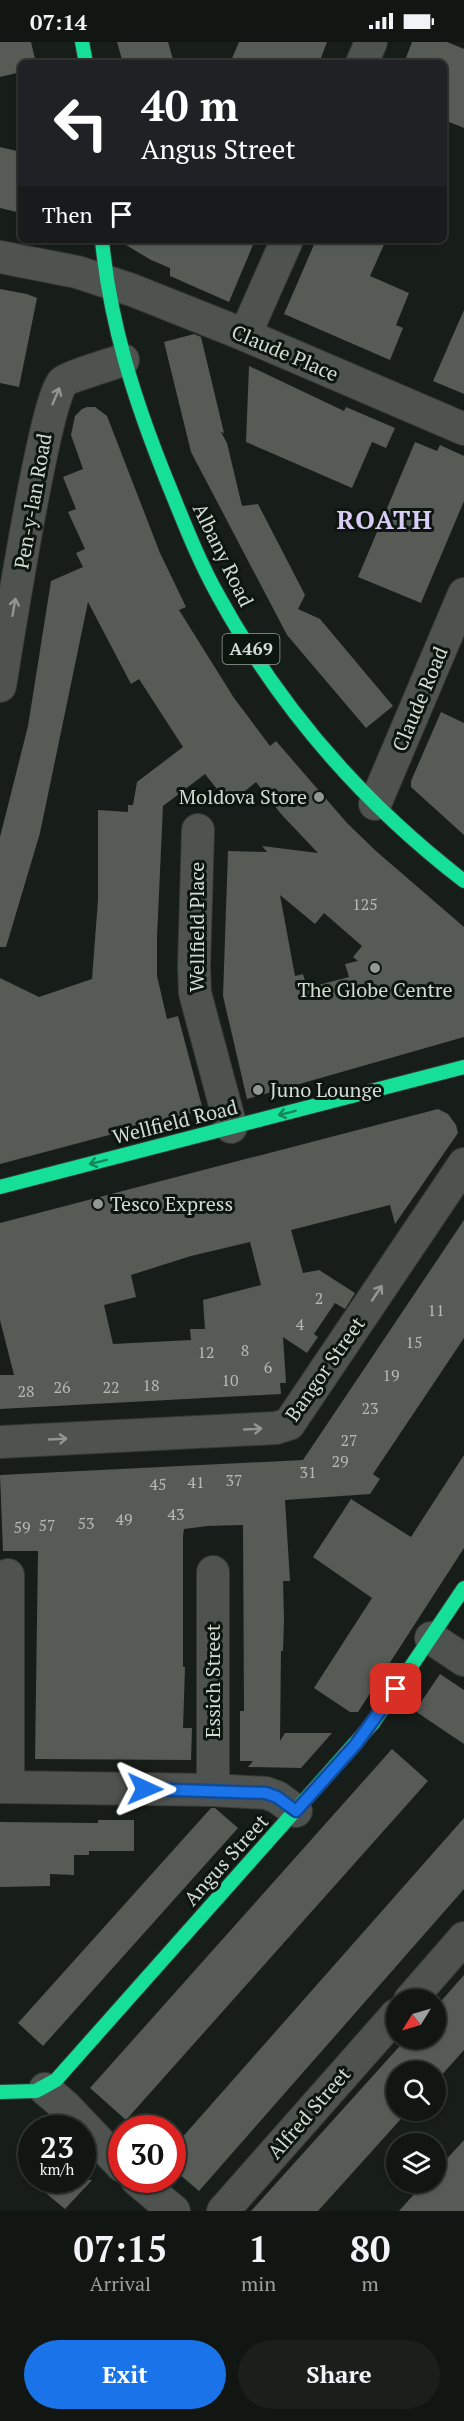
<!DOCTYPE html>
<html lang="en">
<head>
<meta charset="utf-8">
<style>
  :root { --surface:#111612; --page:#1a1f1b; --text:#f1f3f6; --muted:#9c9f9f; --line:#303532; --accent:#1a73e8 }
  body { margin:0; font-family:"PT Serif",serif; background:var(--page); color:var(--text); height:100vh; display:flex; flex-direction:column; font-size:22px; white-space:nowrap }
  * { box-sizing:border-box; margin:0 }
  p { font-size:20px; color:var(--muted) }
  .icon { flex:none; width:33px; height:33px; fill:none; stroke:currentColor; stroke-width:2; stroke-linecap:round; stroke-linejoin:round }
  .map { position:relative; height:2169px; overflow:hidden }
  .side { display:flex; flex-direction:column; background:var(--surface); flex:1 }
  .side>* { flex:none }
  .banner { position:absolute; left:18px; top:18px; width:429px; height:183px; border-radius:9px; box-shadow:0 2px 4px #0004,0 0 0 2px var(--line); background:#202124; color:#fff; overflow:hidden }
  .needle { width:39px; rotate:233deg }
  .tools { position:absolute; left:386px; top:1947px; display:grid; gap:12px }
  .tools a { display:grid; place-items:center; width:60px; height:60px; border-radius:50%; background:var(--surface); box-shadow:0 2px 4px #0004,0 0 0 2px var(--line); font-size:30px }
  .speed { position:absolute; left:18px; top:2073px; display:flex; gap:12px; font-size:30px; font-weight:700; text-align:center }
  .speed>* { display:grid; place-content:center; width:78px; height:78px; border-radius:50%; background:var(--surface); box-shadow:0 2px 4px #0004,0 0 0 2px var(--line); line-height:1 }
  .speed small { font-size:15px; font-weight:400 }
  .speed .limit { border:9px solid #d22; background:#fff; color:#111 }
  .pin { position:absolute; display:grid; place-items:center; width:51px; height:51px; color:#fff; margin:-26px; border-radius:12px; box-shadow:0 3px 9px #0006 }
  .me { position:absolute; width:66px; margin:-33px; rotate:91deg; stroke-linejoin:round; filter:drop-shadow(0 0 4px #0008) }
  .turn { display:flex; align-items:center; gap:21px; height:126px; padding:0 24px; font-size:27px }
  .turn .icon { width:78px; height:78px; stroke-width:2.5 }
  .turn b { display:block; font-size:42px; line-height:51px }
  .then { display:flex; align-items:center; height:57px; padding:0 24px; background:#0003; gap:12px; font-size:22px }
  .eta { display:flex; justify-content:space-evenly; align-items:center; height:102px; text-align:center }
  .eta b { font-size:36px; font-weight:600; line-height:42px }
  .action { display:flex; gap:12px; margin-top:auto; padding:12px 24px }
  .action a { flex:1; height:69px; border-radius:36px; background:var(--accent); color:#fff; font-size:24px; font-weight:600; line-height:69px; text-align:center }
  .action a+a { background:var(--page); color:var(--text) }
  .status { display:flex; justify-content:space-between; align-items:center; height:42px; padding:0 30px; background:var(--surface); direction:ltr }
  .status svg { height:16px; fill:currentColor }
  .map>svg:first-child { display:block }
</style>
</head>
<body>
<div class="status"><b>07:14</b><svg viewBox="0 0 49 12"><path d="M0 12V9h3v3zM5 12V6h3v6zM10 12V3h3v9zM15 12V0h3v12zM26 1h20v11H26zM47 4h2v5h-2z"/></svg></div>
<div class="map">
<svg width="464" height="2169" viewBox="0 0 464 2169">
  <rect width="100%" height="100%" fill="#171d18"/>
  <g fill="#565b56" fill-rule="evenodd">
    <polygon points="0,0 31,0 36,21 21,21 21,30 0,35"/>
    <polygon points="117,0 168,0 174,21 123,21"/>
    <polygon points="239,0 327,0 319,21 230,21"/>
    <polygon points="412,0 447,0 464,7 464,86 444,78 444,21 404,21"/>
    <polygon points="0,105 21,110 21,171 0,166"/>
    <polygon points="121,198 255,198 229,260 170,234 170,226 151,218 121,200"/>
    <polygon points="316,198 386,198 370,234 409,251 396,283 403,286 390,318 284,272"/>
    <polygon points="0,247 27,252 37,256 19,345 0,341"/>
    <polygon points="464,268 464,352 433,339"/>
    <polygon points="194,292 201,295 224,391 221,390 227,401 242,464 258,462 305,553 298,567 320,577 393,664 366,686 287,593 191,410 164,300"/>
    <polygon points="249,324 344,369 346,365 395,386 386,406 372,400 352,446 246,400"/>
    <path d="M87,365H95L107,374L160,511L186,565L179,568L234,656L270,704L276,699L347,781L376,809L464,885V995L247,1057L223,954L228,809L267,810L262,804L318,811L281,772L256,740L229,762L205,732L163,764L157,895V934L167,977L178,974L203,1068L0,1122V936L39,955L92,937L98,858V768L128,770V763H133L137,740L183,705L139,637L131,642L88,560L40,791L6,905H0V795L28,684L51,539L83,525L76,511L85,507L68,470L76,467L63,435L83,427L71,393L75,374L82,367ZM280,853L315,882L324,871L362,904L353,915L358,919L345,922L349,935L307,946L303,932L295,934Z"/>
    <polygon points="415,400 437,409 440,403 464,414 464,459 421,561 358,535"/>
    <polygon points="441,670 464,681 464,793 411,745 411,739"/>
    <path d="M438,1067L448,1072L456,1083L458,1091L395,1182L390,1163L291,1188L303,1231L319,1228L355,1251L345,1267L335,1261L314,1292L318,1295L307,1311L283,1295L286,1341H280L281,1352L0,1367V1333H14L0,1278V1181ZM250,1200L261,1243L203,1258L205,1287H190L191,1298L113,1302L104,1263L136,1255L131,1233L191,1214Z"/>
    <polygon points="464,1178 464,1296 373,1432 380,1437 370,1452 285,1458 290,1539 283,1539 284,1577 283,1609 281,1609 280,1699 285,1691 332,1691 301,1726 248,1725 253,1719 240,1719 240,1669 244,1669 243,1483 208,1484 184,1487 183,1494 183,1625 185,1625 183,1686 192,1686 191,1718 35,1717 38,1509 3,1509 0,1433 303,1418"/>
    <polygon points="464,1413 464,1506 358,1670 350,1670 314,1646 372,1556 313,1515 351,1457 411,1495"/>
    <polygon points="440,1632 464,1648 464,1702 415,1669"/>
    <polygon points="392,1707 428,1739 126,2078 90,2046"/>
    <polygon points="211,1766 215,1766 238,1786 43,2004 18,1981"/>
    <polygon points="464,1776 464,1847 199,2149 172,2126 172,2107"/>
    <polygon points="98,1778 134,1778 134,1809 89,1809 89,1813 74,1813 74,1833 50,1832 50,1844 0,1845 0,1780 98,1781"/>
    <polygon points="464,1933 464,2008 439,2036 435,2040 435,2030 396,2030 396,2068 409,2068 318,2169 251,2169 407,1996 435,1996 435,1966"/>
    <polygon points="464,2098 464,2169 399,2169 425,2140 435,2140 435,2130"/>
    <polygon points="30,2138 92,2138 65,2167"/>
  </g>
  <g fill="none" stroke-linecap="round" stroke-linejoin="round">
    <g stroke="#353936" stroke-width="34">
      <g id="street">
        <polyline points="362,21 371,0"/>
        <polyline points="0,215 77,230 132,248 245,293 464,387"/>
        <polyline points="245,293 287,198"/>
        <path d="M0,644C7,603 45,356 63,340C68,335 112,322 123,318"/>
        <polyline points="375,762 464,552"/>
        <polyline points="198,788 194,925 195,951 231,1085"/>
        <polyline points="0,1400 276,1386 289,1382 464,1122"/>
        <polyline points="431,1596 464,1618"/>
        <polyline points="0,1745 213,1748 266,1751 277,1755 296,1769"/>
        <polyline points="8,1745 8,1533"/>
        <polyline points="213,1748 213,1530"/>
        <polyline points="410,1958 464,1896"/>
        <polyline points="45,2047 65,2064 122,2124"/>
        <polyline points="137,2138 174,2169"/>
        <polyline points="223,2169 396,1973"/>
      </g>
    </g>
    <g stroke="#353936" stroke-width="16">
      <g id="fast">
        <polyline points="82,0 86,21"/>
        <path d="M102,198C110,282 135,360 167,439C183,478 198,518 219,555C280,666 364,762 464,839"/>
        <polyline points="0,1145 464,1025"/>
        <polyline points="0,2050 36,2049 56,2038 373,1681 464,1546"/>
      </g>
    </g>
    <use href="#street" stroke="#4f534f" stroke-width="32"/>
    <use href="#fast" stroke="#16e098" stroke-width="14"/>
  </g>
  <defs><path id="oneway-shaft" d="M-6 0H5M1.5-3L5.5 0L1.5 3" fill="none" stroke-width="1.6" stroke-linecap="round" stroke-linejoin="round" transform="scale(1.5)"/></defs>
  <g stroke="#929792">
    <use href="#oneway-shaft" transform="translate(56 354) rotate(-67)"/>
    <use href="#oneway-shaft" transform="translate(14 565) rotate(-80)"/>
    <use href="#oneway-shaft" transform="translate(377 1251) rotate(-56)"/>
    <use href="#oneway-shaft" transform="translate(253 1387) rotate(-3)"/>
    <use href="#oneway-shaft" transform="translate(58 1397) rotate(-3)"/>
  </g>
  <g stroke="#12855a">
    <use href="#oneway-shaft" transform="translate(287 1071) rotate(166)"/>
    <use href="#oneway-shaft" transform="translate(98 1120) rotate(166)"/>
  </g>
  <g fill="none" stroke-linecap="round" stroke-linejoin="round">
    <g stroke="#114b97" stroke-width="15">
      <polyline id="route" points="145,1747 266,1751 277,1755 296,1769 356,1702 396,1647"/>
    </g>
    <use href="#route" stroke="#1a73e8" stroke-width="10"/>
  </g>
  <g fill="#929893" stroke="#0c160e" stroke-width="2">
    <circle cx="319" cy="755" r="6"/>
    <circle cx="375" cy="926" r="6"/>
    <circle cx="258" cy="1048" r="6"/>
    <circle cx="98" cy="1162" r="6"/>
  </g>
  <g text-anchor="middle" stroke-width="6" stroke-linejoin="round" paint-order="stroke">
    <g font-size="16" fill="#b4bbb5">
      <text x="365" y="868">125</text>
      <text x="319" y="1262">2</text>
      <text x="436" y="1274">11</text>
      <text x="300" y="1288">4</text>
      <text x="414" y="1306">15</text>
      <text x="245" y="1314">8</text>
      <text x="206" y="1316">12</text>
      <text x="268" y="1331">6</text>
      <text x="391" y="1339">19</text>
      <text x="230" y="1344">10</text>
      <text x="151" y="1349">18</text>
      <text x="62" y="1351">26</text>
      <text x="111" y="1351">22</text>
      <text x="26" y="1355">28</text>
      <text x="370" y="1372">23</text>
      <text x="349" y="1404">27</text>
      <text x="340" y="1425">29</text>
      <text x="308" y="1436">31</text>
      <text x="234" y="1444">37</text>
      <text x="196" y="1446">41</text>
      <text x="158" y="1448">45</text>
      <text x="176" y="1478">43</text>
      <text x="124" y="1483">49</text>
      <text x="86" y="1487">53</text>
      <text x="47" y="1489">57</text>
      <text x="22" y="1491">59</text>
    </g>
    <rect fill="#0c160e" stroke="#98a099" stroke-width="1.5" x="222.5" y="592" width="57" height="30" rx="4.5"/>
    <g font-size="18" font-weight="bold" fill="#d4dbd5">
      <text x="251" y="613">A469</text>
    </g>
    <g font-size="20" fill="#d4dbd5" stroke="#0c160e">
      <text transform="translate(285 311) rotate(23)" y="7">Claude Place</text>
      <text transform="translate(33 459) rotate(-80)" y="7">Pen-y-lan Road</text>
      <text transform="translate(223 513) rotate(64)" y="7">Albany Road</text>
      <text transform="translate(420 657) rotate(-67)" y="7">Claude Road</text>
      <text transform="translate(197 885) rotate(-90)" y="7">Wellfield Place</text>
      <text transform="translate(175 1080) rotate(-14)" y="7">Wellfield Road</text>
      <text transform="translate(325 1327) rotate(-55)" y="7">Bangor Street</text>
      <text transform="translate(213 1639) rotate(-90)" y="7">Essich Street</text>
      <text transform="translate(226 1818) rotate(-48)" y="7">Angus Street</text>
      <text transform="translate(309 2071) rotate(-49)" y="7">Alfred Street</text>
    </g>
    <g font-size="20" fill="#d4dbd5" stroke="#0c160e" text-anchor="start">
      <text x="307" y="762" text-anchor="end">Moldova Store</text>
      <text x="375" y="955" text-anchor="middle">The Globe Centre</text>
      <text x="270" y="1055">Juno Lounge</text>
      <text x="110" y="1169">Tesco Express</text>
    </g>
    <g font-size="26" font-weight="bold" letter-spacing="1.5" fill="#d9cdf8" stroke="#0c160e">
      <text x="385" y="487">ROATH</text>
    </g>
  </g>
</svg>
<div class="tools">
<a><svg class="needle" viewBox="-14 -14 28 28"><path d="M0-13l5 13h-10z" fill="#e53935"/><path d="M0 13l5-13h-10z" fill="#9c9f9f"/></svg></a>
<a><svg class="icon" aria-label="search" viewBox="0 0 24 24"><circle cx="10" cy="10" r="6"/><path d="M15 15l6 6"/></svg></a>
<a><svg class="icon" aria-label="layers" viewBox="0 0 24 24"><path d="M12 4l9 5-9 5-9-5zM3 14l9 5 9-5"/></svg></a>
</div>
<div class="speed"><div>23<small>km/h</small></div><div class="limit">30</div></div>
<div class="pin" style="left:396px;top:1647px;background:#d93025"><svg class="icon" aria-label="arrive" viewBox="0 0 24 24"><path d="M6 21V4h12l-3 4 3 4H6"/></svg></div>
<svg class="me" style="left:145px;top:1747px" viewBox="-20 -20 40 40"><path d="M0-17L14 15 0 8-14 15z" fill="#1a73e8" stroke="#fff" stroke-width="4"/></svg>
<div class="banner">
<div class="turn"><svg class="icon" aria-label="left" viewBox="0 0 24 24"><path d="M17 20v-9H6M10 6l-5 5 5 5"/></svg><div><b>40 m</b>Angus Street</div></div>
<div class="then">Then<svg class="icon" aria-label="arrive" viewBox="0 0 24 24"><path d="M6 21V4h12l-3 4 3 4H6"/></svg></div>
</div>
</div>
<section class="side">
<div class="eta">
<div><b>07:15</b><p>Arrival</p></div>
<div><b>1</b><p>min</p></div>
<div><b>80</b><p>m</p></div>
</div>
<div class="action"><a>Exit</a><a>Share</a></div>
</section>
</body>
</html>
